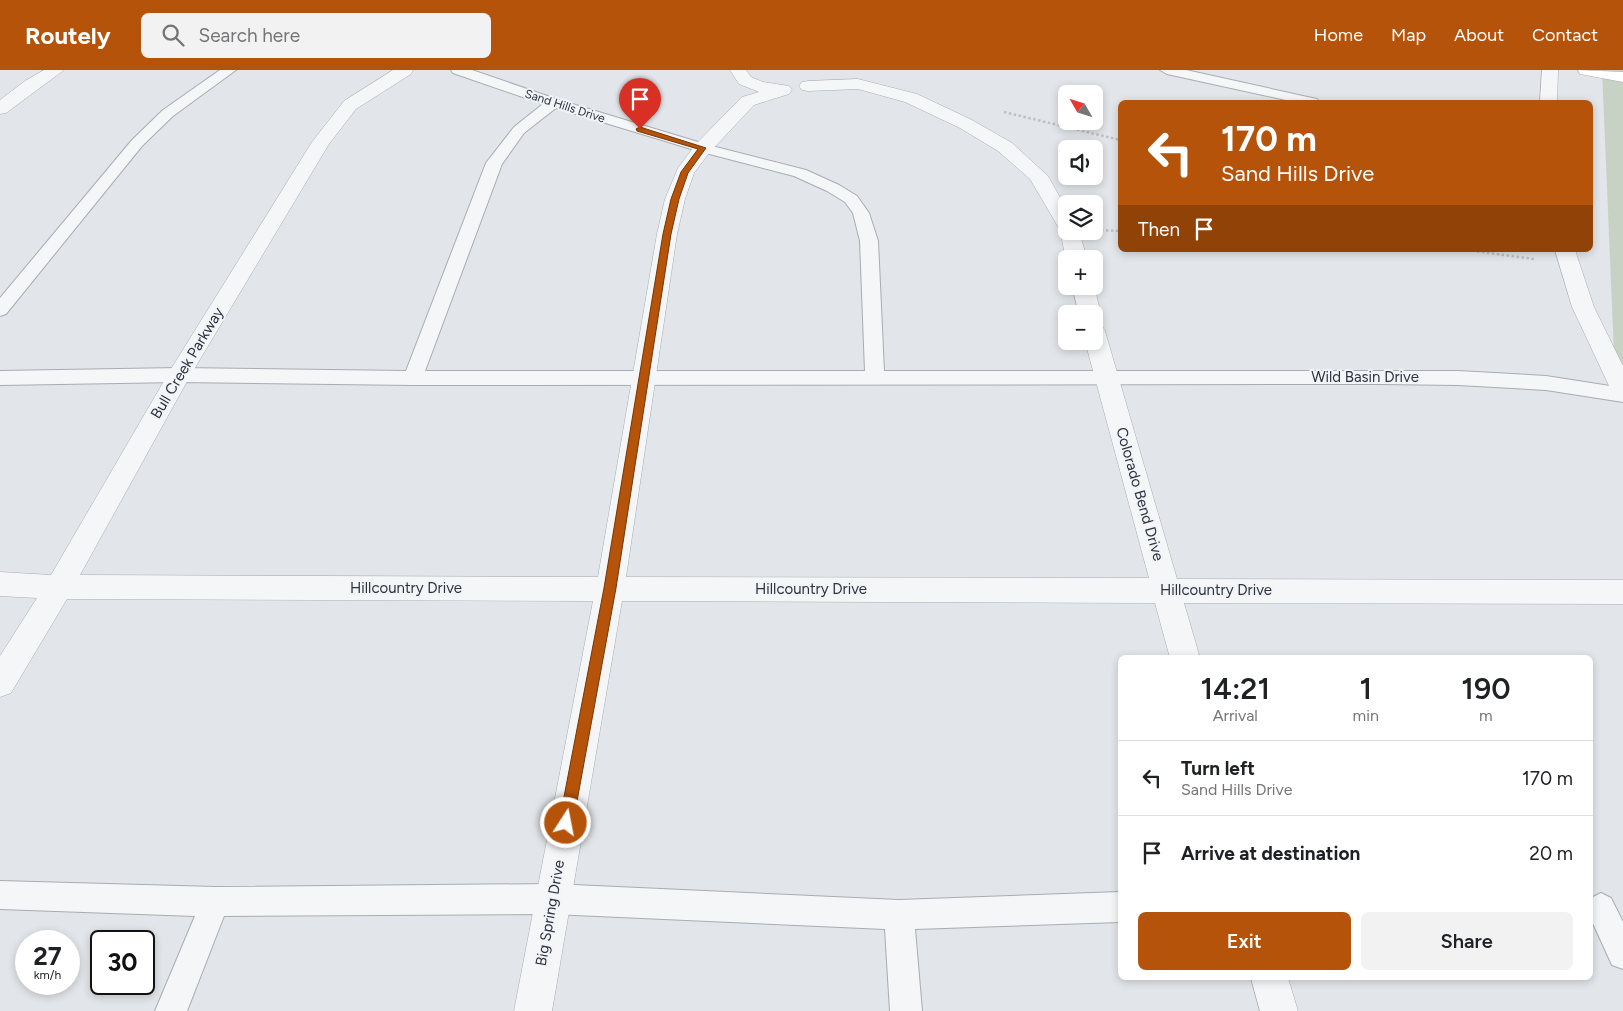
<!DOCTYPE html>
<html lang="en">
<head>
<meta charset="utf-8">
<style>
  :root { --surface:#fff; --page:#f2f2f2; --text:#202124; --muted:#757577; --line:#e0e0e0; --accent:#b45309 }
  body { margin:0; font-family:Figtree,sans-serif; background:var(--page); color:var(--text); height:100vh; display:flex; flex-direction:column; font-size:19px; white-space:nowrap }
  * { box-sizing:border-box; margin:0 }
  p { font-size:16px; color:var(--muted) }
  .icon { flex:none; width:28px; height:28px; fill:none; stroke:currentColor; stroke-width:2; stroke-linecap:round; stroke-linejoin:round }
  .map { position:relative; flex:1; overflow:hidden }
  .details { position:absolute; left:1118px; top:585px; width:475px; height:325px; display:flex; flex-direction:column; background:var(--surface); border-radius:8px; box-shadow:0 2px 8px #0003 }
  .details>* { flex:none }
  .guide { position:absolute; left:1118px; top:30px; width:475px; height:152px; border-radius:8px; box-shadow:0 2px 8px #0003; background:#b45309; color:#fff; overflow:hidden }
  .needle { width:32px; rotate:309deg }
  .tools { position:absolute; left:1058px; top:15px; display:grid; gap:10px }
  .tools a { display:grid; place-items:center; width:45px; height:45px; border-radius:8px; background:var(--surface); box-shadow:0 2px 8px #0003; font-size:25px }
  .speed { position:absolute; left:15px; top:860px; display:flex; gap:10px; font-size:25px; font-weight:700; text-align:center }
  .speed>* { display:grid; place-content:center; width:65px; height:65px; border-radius:50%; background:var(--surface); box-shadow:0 2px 8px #0003; line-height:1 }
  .speed small { font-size:12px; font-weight:400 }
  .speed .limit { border:2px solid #111; border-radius:8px; background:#fff; color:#111 }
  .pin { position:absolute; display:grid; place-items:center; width:42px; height:42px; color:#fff; margin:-51px -21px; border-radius:50% 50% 50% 0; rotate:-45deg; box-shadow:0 0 5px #0007 }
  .pin .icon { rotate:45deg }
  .me { position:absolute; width:55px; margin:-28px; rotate:11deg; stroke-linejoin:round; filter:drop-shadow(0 0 4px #0008) }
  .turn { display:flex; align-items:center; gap:18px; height:105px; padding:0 20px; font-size:22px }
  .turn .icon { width:65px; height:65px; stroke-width:2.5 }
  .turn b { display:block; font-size:35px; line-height:42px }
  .then { display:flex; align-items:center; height:48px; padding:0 20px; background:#0003; gap:10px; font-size:19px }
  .eta { display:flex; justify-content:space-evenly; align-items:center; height:85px; text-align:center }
  .eta b { font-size:30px; font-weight:600; line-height:35px }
  .button { display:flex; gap:10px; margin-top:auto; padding:10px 20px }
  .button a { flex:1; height:58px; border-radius:8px; background:var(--accent); color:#fff; font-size:20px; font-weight:600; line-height:58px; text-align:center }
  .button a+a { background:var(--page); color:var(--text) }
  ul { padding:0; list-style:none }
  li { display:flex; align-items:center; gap:15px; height:75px; padding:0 20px; border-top:1px solid var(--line) }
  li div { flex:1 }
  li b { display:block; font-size:19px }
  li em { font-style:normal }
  header { display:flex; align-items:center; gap:30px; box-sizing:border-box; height:70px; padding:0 25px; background:var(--accent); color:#fff }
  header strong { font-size:24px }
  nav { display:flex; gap:28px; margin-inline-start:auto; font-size:18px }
  .search { width:350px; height:45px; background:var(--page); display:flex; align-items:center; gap:12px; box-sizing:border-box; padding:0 18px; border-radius:8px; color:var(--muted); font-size:19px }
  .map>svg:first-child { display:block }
</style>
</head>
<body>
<header>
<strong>Routely</strong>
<div class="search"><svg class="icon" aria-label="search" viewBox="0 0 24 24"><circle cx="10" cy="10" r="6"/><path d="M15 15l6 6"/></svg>Search here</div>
<nav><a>Home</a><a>Map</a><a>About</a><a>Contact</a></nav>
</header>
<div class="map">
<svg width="1623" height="941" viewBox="0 0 1623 941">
  <rect width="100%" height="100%" fill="#e2e5e9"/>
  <polygon fill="#c8d2c4" points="1602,0 1623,0 1623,295 1614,283"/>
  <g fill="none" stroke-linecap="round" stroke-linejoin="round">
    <g stroke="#a8acb3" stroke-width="2">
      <g id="lane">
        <polygon points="220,0 236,0 173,46 142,76 6,244 0,246 0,228 132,70 163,40"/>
        <path d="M451,0H472L559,30L708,75L806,100L839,115L857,126L869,143L878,171L884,301H1458L1546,306L1623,318V332L1546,320L1458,315L1382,314L413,315L179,312L0,315V301L179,298L406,301L486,93L514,57L543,34L453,3ZM556,38L698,81L794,106L827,121L845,132L853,143L860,171L865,301H425L502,94L524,63Z"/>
        <polygon points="1160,0 1186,0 1312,28 1317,29 1319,32 1295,32 1167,4"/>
        <polygon points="0,811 215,817 552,814 899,830 1120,822 1120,852 915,859 922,941 890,941 885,859 552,844 224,846 187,941 155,941 195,846 0,839"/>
        <polygon points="1601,823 1611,828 1623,852 1623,899 1612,895 1590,847 1591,828"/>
      </g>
    </g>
    <g stroke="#a8acb3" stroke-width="1">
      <g id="street">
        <polygon points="44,0 64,0 6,43 0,44 0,30 25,11"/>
        <polygon points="393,0 413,0 411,4 356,39 329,74 190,306 80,505 598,507 657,164 665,129 678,98 696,74 742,27 759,22 739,14 730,0 746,0 751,7 763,12 789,16 792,20 789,24 754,35 710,82 694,103 685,129 677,164 626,507 1149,508 1085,271 1094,271 1094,253 1102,256 1105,261 1177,509 1623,510 1623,534 1184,533 1200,588 1170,588 1155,533 622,531 552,941 514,941 593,531 67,529 11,623 0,627 0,586 37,528 0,526 0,502 51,505 171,299 312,72 344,31"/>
        <polygon points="1542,0 1558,0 1557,32 1540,32"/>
        <polygon points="858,9 917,24 972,50 1012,73 1048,106 1066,138 1066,161 1079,161 1087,189 1066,189 1066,190 1060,160 1030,109 998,81 960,58 905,32 858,19 808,21 802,20 799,16 802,12 808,11"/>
        <polygon points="1555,180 1575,180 1594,237 1623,296 1623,329 1614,326 1611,320 1572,237"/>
        <polygon points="1072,216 1094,216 1101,244 1098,249 1094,250 1094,244 1079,244"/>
        <polygon points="1251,908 1288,908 1298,941 1260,941"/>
      </g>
    </g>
    <g stroke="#a8acb3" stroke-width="1">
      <polygon id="secondary" points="1578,0 1623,2 1623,12 1580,4"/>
    </g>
    <g stroke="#bdbfc4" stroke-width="2.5" stroke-dasharray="2.5 2.5" stroke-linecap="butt">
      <polyline points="1004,42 1120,70"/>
      <polyline points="1101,160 1120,161"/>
      <polyline points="1467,180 1534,189"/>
    </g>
    <use href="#lane" fill="#f5f6f8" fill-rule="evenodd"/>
    <use href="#street" fill="#f5f6f8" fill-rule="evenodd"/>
    <use href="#secondary" fill="#fff" fill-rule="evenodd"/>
  </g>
  <polygon fill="#b45309" stroke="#753606" points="640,57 706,78 688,103 679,129 671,164 616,518 573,753 571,758 566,760 561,758 559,753 604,518 663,164 671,129 681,102 698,79 637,61 636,59"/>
  <g text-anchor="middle" stroke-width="4" stroke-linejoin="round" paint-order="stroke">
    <g font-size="12" fill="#2c333f" stroke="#f2f4f7">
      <text transform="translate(565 36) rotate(18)" y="4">Sand Hills Drive</text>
    </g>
    <g font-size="15" fill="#2c333f" stroke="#f2f4f7">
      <text transform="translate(187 293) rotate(-59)" y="5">Bull Creek Parkway</text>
      <text x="1365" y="312">Wild Basin Drive</text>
      <text transform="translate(1140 424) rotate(74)" y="5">Colorado Bend Drive</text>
      <text x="406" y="523">Hillcountry Drive</text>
      <text x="811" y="524">Hillcountry Drive</text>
      <text x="1216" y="525">Hillcountry Drive</text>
      <text transform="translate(550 843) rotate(-80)" y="5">Big Spring Drive</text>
    </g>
  </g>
</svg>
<div class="tools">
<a><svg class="needle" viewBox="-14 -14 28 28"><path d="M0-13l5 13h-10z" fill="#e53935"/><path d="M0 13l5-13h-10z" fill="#757577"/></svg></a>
<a><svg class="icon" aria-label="sound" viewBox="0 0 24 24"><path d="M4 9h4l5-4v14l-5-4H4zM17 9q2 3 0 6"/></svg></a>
<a><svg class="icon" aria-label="layers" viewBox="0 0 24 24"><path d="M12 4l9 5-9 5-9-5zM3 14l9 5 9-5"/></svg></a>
<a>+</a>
<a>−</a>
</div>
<div class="speed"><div>27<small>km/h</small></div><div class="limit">30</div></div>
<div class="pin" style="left:640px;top:59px;background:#d93025"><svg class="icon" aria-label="arrive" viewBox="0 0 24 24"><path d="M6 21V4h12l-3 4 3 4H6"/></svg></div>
<svg class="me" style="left:566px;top:753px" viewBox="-20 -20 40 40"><circle r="17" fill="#b45309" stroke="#fff" stroke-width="3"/><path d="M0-11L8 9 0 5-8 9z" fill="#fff"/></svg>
<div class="guide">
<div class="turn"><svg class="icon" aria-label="left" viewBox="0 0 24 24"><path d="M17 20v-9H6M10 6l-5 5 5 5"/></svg><div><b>170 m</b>Sand Hills Drive</div></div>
<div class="then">Then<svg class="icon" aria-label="arrive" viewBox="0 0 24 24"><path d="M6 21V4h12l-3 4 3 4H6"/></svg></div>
</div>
<section class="details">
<div class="eta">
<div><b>14:21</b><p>Arrival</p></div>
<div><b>1</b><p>min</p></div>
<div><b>190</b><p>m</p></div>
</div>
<ul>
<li><svg class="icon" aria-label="left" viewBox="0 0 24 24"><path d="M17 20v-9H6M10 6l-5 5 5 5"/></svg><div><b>Turn left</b><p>Sand Hills Drive</p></div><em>170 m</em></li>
<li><svg class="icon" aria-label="arrive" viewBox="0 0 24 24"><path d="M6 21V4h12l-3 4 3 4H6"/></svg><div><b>Arrive at destination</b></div><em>20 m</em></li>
</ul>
<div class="button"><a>Exit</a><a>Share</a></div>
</section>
</div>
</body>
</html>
